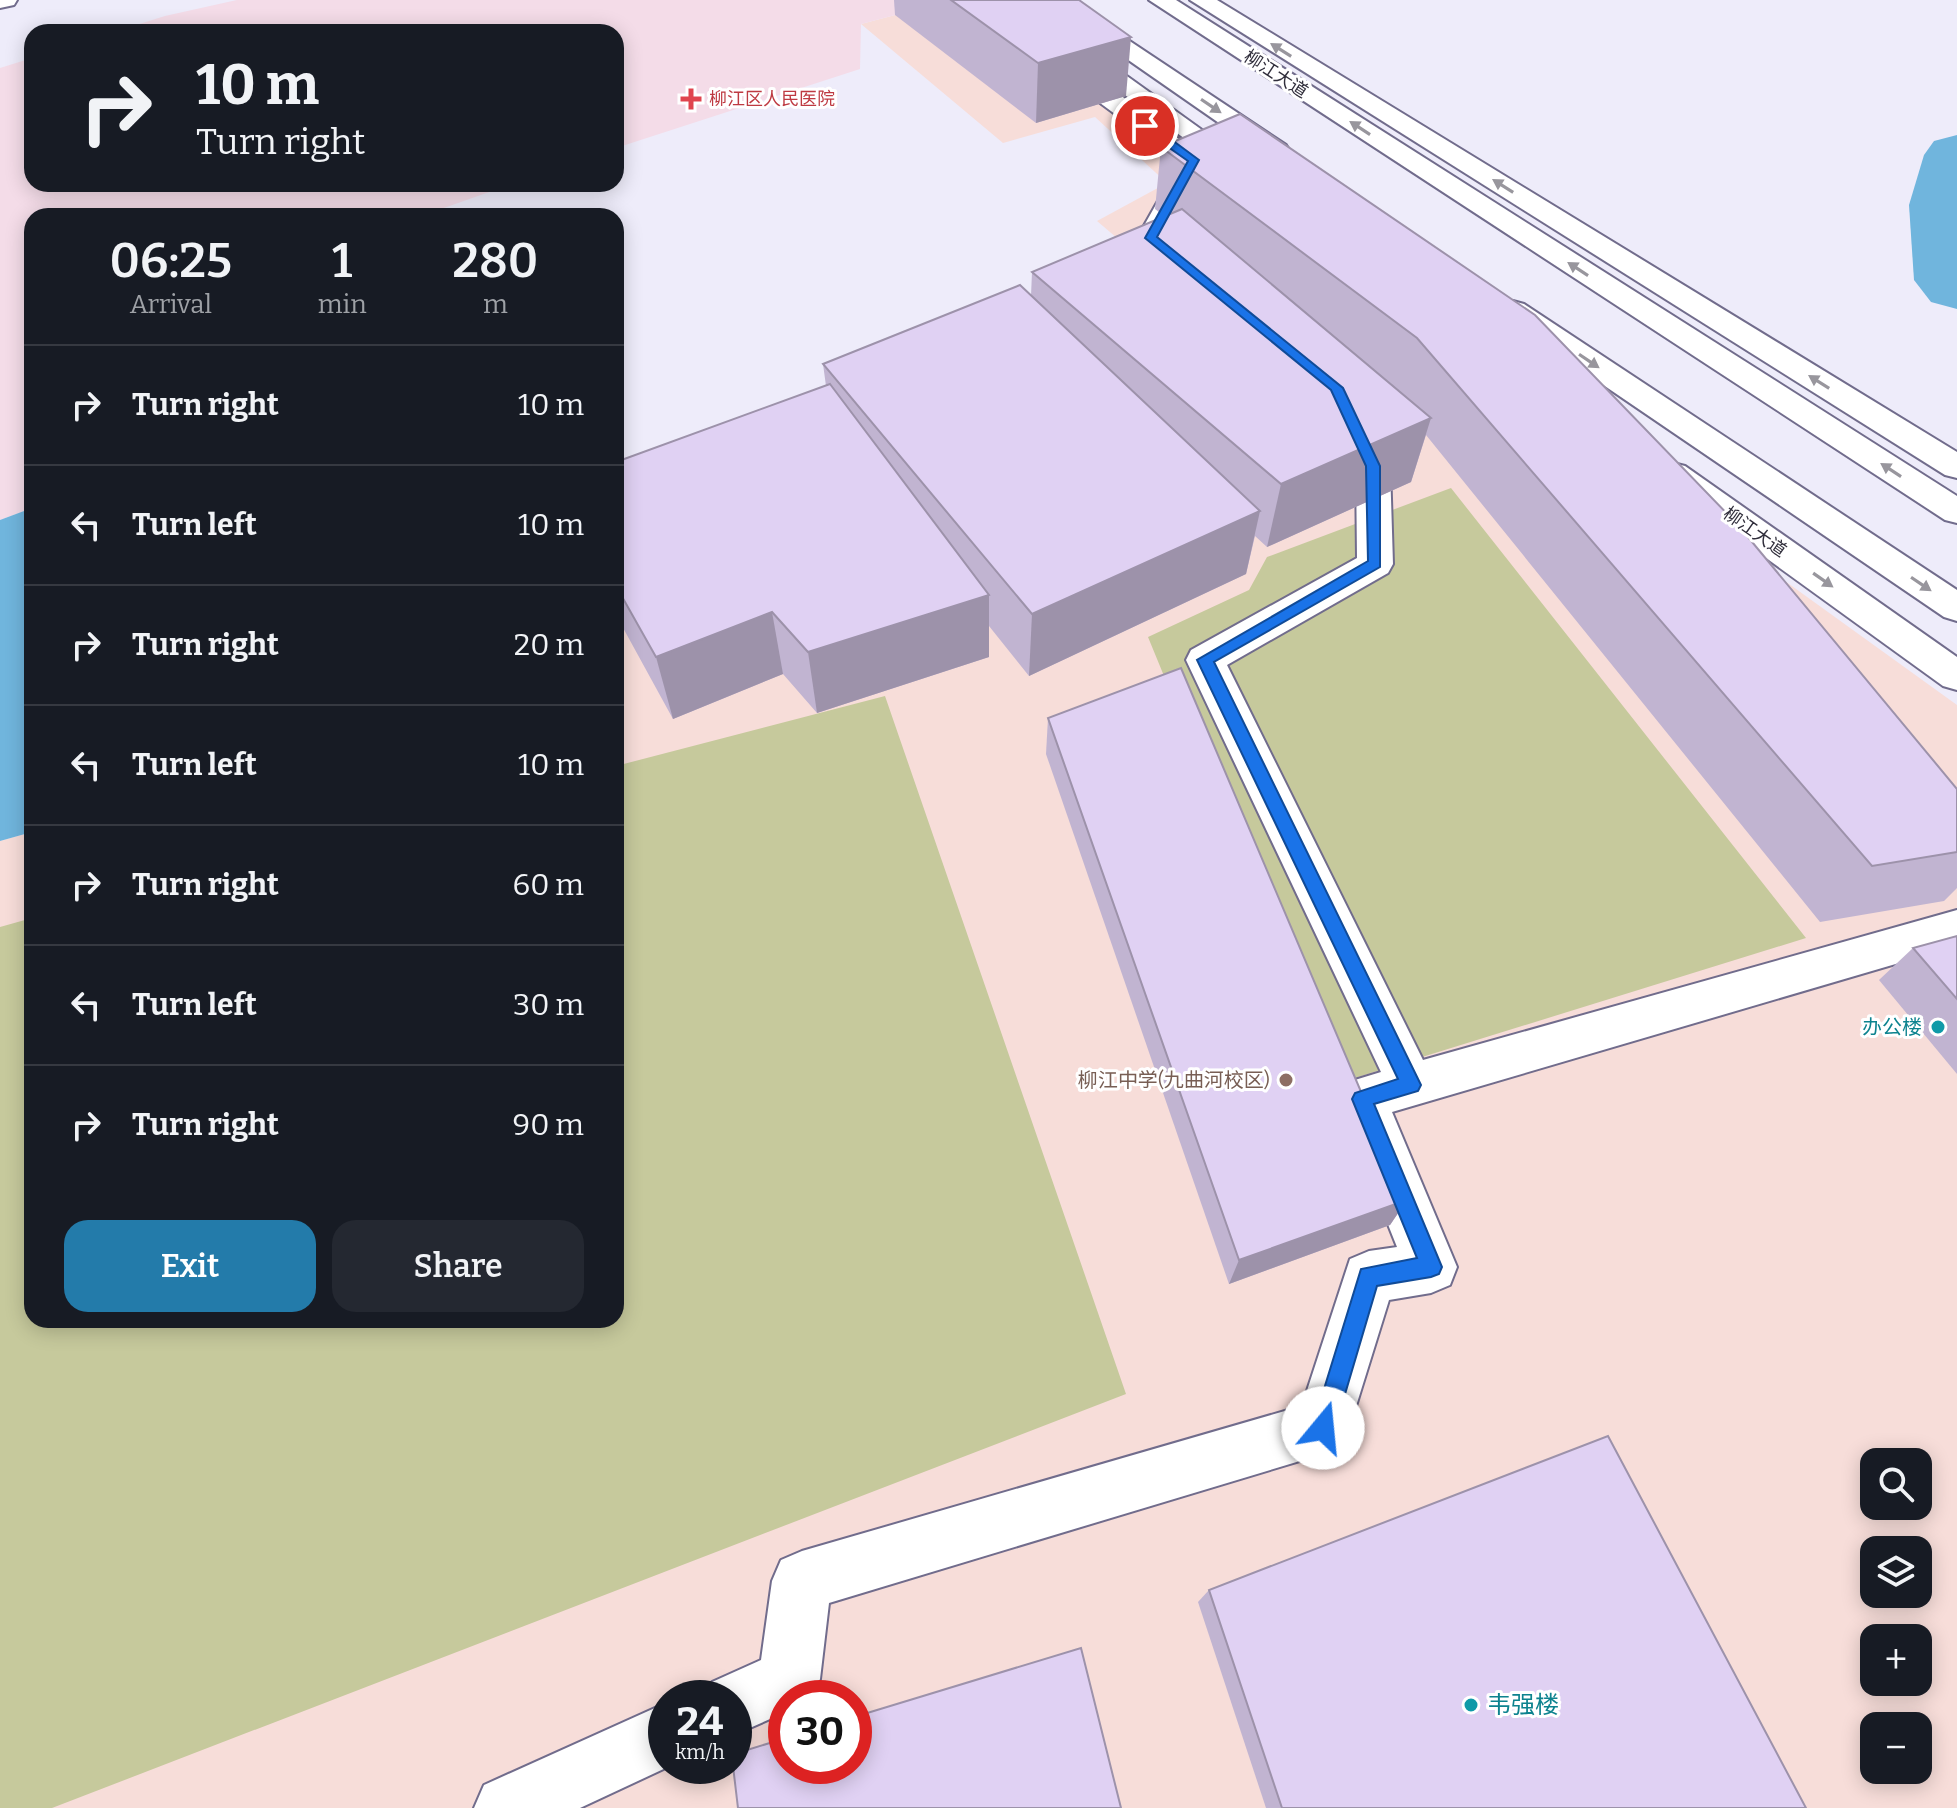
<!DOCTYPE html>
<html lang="en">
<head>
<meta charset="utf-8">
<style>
  :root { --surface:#171b24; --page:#242831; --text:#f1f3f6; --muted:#9ea1a6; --line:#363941; --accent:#237baa }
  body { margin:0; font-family:Bitter,"Noto Sans SC",serif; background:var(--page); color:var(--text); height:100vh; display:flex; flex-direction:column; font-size:30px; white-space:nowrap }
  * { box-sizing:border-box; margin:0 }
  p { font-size:26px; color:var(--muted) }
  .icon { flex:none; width:44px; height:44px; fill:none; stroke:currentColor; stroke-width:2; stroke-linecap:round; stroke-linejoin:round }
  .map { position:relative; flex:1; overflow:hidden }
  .details { position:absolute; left:24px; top:208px; width:600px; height:1120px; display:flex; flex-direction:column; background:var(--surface); border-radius:24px; box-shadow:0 4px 20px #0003 }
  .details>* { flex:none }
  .guide { position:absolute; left:24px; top:24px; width:600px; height:168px; border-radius:24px; box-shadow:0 4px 20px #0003; background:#171b24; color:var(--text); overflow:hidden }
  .buttons { position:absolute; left:1860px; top:1448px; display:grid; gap:16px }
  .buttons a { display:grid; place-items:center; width:72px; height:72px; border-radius:16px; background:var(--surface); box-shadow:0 4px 20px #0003; font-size:40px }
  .speed { position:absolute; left:648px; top:1680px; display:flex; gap:16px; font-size:40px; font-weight:700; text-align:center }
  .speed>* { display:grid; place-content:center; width:104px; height:104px; border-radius:50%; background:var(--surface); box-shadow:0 4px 20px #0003; line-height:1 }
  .speed small { font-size:20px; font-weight:400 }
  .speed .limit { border:12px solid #d22; background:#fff; color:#111 }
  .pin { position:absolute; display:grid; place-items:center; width:68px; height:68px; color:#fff; margin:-34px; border:4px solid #fff; border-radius:50%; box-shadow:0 2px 8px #0007 }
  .me { position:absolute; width:88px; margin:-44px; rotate:17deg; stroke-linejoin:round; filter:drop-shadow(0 0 6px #0008) }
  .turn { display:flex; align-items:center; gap:28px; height:168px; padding:0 40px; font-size:36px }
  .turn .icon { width:104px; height:104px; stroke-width:2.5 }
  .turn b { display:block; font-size:56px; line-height:68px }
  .eta { display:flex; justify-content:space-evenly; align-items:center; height:136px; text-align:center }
  .eta b { font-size:48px; font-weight:600; line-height:56px }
  .cta { display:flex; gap:16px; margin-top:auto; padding:16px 40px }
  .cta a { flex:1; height:92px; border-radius:24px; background:var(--accent); color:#fff; font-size:32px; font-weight:600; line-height:92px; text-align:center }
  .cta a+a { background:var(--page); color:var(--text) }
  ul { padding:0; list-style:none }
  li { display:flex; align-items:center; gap:24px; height:120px; padding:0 40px; border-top:2px solid var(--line) }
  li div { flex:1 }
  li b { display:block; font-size:30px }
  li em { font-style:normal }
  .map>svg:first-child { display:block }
</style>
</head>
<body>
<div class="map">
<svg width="1957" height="1808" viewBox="0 0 1957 1808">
  <rect width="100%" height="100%" fill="#eeecfa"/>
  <path fill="#f7ddd9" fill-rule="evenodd" d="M952,0H997L1588,439L1957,705V1808H0V841L32,832V1320H616V491L1144,261L1097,221L1167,183L1095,117L1003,143L861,24ZM1874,1462H1918V1506H1874ZM1874,1550H1918V1594H1874ZM1874,1638H1918V1682H1874ZM666,1698H734V1766H666ZM786,1698H854V1766H786ZM1874,1726H1918V1770H1874Z"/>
  <g fill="#f4dce8">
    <polygon points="237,0 952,0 861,24 860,69 616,148 616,32 114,32 165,16"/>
    <polygon points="32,58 32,184 512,184 421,216 32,216 32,508 0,520 0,68"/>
  </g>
  <g fill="#c6c99c">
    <polygon points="1451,488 1806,938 1332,1085 1148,637 1249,590 1267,557"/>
    <polygon points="885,696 1126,1394 52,1808 0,1808 0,927 32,918 32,1320 616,1320 616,766"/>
  </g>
  <polygon fill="#70b5dd" points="32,508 32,832 0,841 0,520"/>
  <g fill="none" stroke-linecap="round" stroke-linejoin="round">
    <polygon fill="#70b5dd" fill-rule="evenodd" points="1957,135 1957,309 1931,302 1914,280 1909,205 1924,155 1934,141"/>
    <g stroke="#716c8c" stroke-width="4">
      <g id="street">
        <path d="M1063,57L1072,59L1207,160L1166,236L1194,261L1189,267C1169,272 1148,255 1137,238L1180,162L1054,69L1051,64L1054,59Z"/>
        <polygon points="1361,431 1373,434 1390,466 1393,564 1388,573 1227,665 1423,1060 1957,910 1957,946 1392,1112 1457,1267 1450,1285 1431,1293 1389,1300 1343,1448 829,1603 820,1679 812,1698 786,1698 786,1712 734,1735 734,1698 705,1698 712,1682 761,1660 772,1581 781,1560 802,1551 1302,1406 1350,1259 1369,1251 1397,1247 1338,1099 1345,1083 1381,1072 1186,660 1191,650 1357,558 1356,466 1344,441 1349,434"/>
        <polygon points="666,1703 666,1766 670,1766 580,1808 474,1808 484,1785"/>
      </g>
    </g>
    <g stroke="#716c8c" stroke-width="4">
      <g id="secondary">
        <polygon points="0,0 17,0 14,5 0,8"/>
        <polygon points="995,0 1021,0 1255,168 1251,174 1233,174"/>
        <polygon points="1190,0 1217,0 1957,452 1957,478 1945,475"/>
        <polygon points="1673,463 1685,466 1957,657 1957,690 1943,686 1661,482 1656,474 1661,466"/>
      </g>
    </g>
    <g stroke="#716c8c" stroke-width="4">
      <g id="primary">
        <polygon points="1042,0 1068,0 1286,145 1290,151 1286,157 1268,157"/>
        <polygon points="1149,0 1176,0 1957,496 1957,523 1945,520"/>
        <polygon points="1513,301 1524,304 1957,590 1957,621 1944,617 1502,316 1498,310 1502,304"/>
      </g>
    </g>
    <use href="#street" fill="#fff" fill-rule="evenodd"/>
    <use href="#secondary" fill="#fff" fill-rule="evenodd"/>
    <use href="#primary" fill="#fff" fill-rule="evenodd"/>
  </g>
  <g fill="#c1b4d1">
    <polygon points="894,0 1079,0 1126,96 1036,123 895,15"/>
    <polygon points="1240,114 1957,789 1957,888 1944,901 1820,922 1426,435 1411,482 1267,547 1255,536 1246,574 1029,676 989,626 989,657 817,713 783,674 673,719 616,615 616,462 826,386 823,364 1031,296 1032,272 1164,216 1155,209 1161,147"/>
    <polygon points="1048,718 1407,1200 1390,1225 1229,1284 1046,754"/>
    <polygon points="1957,936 1957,1074 1879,980 1913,948"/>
    <polygon points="1209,1590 1806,1808 1266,1808 1198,1602"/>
  </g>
  <g fill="#9d92aa">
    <polygon points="1131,37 1126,96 1036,123 1038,63"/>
    <polygon points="1431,418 1411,482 1267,547 1281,484"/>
    <polygon points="1260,511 1246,574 1029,676 1032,614"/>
    <polygon points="989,595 989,657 817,713 808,652"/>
    <polygon points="772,612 783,674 673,719 656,657"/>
    <polygon points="1407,1200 1390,1225 1229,1284 1239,1260"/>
  </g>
  <g fill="#e0d1f3" stroke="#9d92aa" stroke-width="2">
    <polygon points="951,0 1079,0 1131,37 1038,63"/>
    <polygon points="1240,114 1535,315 1738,525 1957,789 1957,852 1872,866 1417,338 1161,147"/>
    <polygon points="1182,209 1431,418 1281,484 1032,272"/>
    <polygon points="1020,285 1260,511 1032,614 823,364"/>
    <polygon points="830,384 989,595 808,652 772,612 656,657 616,586 616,462"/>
    <polygon points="1181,668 1407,1200 1239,1260 1048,718"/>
    <polygon points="1957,936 1957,999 1913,948"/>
    <polygon points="1608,1436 1806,1808 1282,1808 1209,1590"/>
    <polygon points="1081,1648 1121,1808 738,1808 733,1766 734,1766 734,1754 786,1738 786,1766 854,1766 854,1717"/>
  </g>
  <defs><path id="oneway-solid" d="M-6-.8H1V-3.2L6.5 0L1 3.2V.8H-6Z" transform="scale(2)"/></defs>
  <g fill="#98969d">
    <use href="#oneway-solid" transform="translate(1281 50) rotate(-148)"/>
    <use href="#oneway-solid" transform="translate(1211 106) rotate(34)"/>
    <use href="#oneway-solid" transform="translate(1360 128) rotate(-147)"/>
    <use href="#oneway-solid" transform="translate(1503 186) rotate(-148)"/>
    <use href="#oneway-solid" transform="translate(1578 269) rotate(-147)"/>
    <use href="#oneway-solid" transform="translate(1589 361) rotate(34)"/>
    <use href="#oneway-solid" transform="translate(1819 382) rotate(-148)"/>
    <use href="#oneway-solid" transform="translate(1891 470) rotate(-147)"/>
    <use href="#oneway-solid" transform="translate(1823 580) rotate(35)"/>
    <use href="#oneway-solid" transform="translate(1921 584) rotate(34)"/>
  </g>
  <polygon fill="#1a73e8" stroke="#114b97" stroke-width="2" points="1141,123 1149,123 1199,160 1157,237 1343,388 1380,466 1380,567 1214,662 1421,1085 1418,1091 1374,1104 1442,1267 1439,1274 1431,1277 1377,1286 1335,1428 1332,1436 1323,1439 1315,1436 1312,1428 1361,1269 1417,1258 1352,1099 1355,1093 1398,1079 1197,660 1368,561 1366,466 1331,390 1145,238 1188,161 1141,128"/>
  <path fill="#e0444e" stroke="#fff" stroke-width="3" d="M687 87h8v8h8v8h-8v8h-8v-8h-8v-8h8z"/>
  <g fill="#0f9aa8" stroke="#fff" stroke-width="3">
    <circle cx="1938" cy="1027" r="8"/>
    <circle cx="1471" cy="1705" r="8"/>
  </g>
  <circle fill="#8d6e63" stroke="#fff" stroke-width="3" cx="1286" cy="1080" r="8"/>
  <g text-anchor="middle" stroke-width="6" stroke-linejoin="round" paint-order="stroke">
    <g font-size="18" fill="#302e3b" stroke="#fff">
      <text transform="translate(1276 74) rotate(33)" y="6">柳江大道</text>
      <text transform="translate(1755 532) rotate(35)" y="6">柳江大道</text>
    </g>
    <g font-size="18" fill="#be3a42" stroke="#fff" text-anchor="start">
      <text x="709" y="105">柳江区人民医院</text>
    </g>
    <g font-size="20" fill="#0d838f" stroke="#fff" text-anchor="end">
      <text x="1922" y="1034">办公楼</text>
    </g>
    <g font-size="20" fill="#785e54" stroke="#fff" text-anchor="end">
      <text x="1270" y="1087">柳江中学(九曲河校区)</text>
    </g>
    <g font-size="24" fill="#0d838f" stroke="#fff" text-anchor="start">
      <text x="1487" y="1713">韦强楼</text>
    </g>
  </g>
</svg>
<div class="buttons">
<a><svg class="icon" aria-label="search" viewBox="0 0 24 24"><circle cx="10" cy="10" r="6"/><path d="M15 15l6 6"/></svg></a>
<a><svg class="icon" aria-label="layers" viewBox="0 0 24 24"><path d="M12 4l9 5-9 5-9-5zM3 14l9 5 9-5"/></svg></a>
<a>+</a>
<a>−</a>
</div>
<div class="speed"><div>24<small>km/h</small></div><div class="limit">30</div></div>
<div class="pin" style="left:1145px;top:126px;background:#d93025"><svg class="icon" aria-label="arrive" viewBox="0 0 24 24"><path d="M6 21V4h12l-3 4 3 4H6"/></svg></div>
<svg class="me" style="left:1323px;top:1428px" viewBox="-20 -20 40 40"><circle r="19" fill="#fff"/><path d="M0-13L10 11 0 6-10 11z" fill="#1a73e8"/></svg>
<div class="guide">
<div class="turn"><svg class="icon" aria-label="right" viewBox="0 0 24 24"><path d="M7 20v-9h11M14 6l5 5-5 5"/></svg><div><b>10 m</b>Turn right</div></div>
</div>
<section class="details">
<div class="eta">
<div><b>06:25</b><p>Arrival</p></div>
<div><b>1</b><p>min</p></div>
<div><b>280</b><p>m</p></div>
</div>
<ul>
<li><svg class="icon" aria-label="right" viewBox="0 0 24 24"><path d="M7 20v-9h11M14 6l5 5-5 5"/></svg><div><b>Turn right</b></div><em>10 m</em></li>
<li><svg class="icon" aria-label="left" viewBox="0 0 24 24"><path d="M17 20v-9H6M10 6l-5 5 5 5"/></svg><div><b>Turn left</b></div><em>10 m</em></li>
<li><svg class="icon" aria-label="right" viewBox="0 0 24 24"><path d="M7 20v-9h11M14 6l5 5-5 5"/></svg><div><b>Turn right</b></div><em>20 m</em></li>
<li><svg class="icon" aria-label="left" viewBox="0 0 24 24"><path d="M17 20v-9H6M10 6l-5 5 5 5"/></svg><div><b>Turn left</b></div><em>10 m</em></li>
<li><svg class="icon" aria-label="right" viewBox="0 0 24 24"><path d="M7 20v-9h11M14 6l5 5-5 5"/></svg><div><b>Turn right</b></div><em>60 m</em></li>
<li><svg class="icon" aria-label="left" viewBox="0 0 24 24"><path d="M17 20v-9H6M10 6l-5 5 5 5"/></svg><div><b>Turn left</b></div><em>30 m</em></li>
<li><svg class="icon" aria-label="right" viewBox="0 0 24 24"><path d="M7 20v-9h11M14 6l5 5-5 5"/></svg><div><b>Turn right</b></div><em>90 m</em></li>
</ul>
<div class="cta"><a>Exit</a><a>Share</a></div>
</section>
</div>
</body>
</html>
